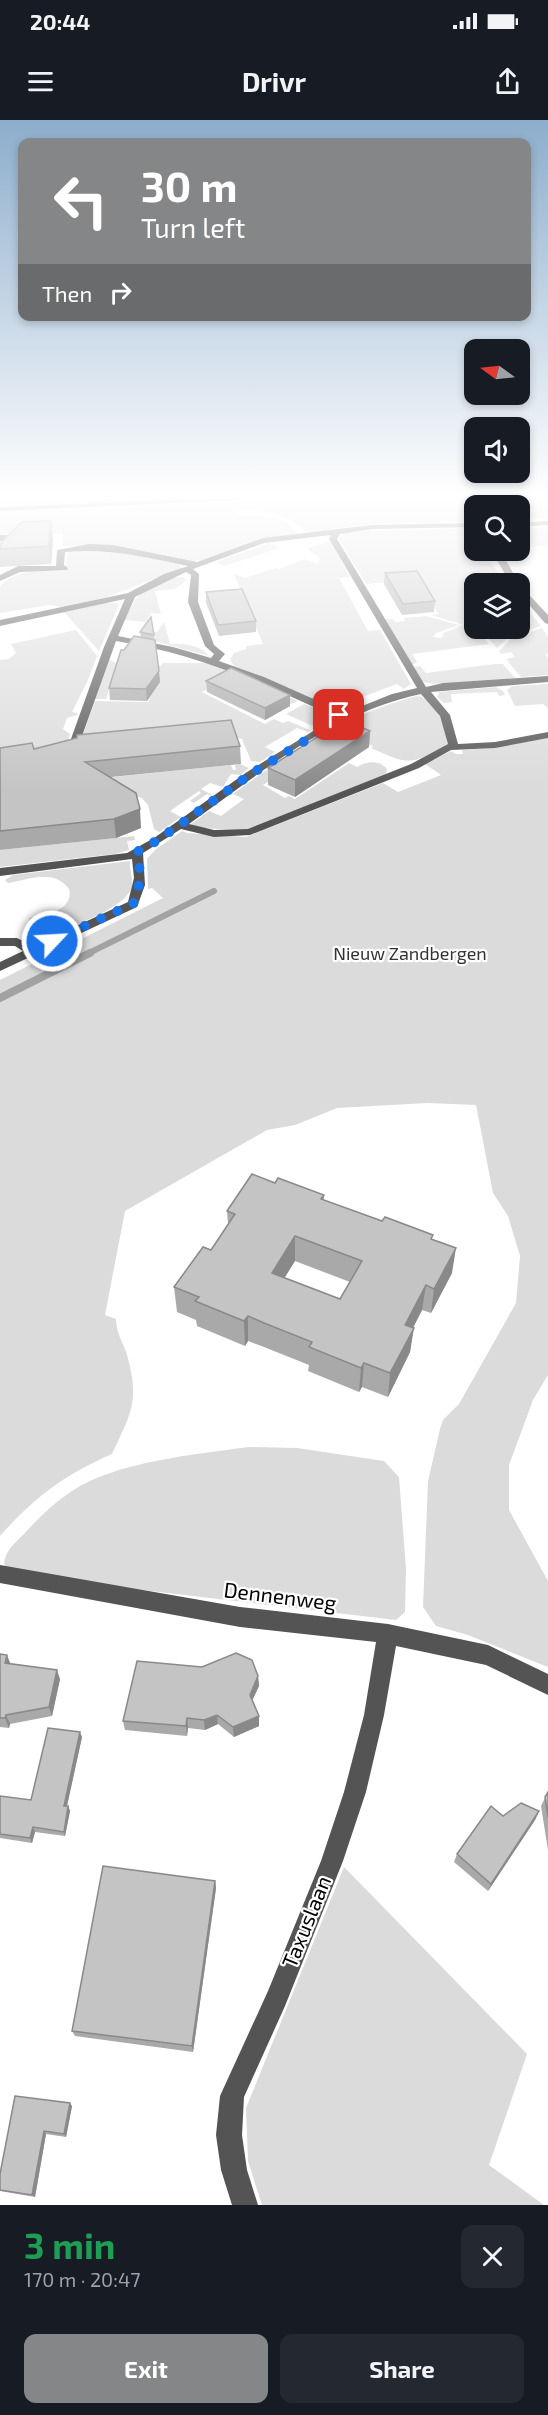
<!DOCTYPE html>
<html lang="en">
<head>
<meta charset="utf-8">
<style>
  :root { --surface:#171b24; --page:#242831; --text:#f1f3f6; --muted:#9ea1a6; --accent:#858687 }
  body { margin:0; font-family:"Exo 2",sans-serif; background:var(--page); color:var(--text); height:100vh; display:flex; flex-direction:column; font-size:22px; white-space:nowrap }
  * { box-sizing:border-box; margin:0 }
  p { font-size:20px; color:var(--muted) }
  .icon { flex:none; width:33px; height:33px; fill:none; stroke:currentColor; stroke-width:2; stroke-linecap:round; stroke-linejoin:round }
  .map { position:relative; height:2085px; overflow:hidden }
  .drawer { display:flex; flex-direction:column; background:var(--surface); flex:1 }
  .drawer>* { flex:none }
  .guide { position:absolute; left:18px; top:18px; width:513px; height:183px; border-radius:12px; box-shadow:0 3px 9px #0003; background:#858687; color:#fff; overflow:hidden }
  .needle { width:39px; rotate:285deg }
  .tools { position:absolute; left:464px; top:219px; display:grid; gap:12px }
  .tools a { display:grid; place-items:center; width:66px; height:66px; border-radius:12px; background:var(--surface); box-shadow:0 3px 9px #0003; font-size:30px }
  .pin { position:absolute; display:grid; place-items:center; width:51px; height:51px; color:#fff; margin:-26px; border-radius:12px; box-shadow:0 3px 9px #0006 }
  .me { position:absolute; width:66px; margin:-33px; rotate:65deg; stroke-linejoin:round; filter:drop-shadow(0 0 4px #0008) }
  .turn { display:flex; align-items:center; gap:21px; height:126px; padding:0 24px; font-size:27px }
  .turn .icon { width:78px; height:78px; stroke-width:2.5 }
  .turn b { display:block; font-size:42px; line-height:51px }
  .then { display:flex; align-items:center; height:57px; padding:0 24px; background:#0003; gap:12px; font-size:22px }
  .round { display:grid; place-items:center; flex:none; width:63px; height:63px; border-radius:12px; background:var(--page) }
  .overview { display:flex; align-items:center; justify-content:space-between; height:102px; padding:0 24px }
  h1 { font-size:36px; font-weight:700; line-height:45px; color:#1e9e55 }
  .button { display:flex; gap:12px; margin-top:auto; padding:12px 24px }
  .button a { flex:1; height:69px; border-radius:12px; background:var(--accent); color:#fff; font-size:24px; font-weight:700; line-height:69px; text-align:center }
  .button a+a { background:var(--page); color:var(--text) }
  .status { display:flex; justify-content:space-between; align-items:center; height:42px; padding:0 30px; background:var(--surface); direction:ltr }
  .status svg { height:16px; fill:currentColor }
  header { display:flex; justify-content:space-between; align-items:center; height:78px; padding:0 24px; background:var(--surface); font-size:27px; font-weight:700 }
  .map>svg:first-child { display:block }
</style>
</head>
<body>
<div class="status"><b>20:44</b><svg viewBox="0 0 49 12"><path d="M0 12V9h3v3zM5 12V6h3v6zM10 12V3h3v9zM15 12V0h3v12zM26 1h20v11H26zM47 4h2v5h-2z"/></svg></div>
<header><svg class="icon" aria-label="menu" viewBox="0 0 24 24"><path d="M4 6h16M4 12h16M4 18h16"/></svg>Drivr<svg class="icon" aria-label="share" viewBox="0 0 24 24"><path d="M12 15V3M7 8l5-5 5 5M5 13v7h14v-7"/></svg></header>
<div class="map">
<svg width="548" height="2085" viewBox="0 0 548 2085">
  <rect width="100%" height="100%" fill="#fff"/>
  <g fill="#dbdbdb">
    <polygon points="0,379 179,379 0,386"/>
    <path d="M304,379H548V398H519V386H474V399H471L474,402L372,404L308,413C288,393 263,390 237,391V396C263,395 279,393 298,414L261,420L203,440L192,441L93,425L63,426V414L0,415V391Z"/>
    <polygon points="548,407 548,425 527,427 524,424 519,424 519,409"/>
    <polygon points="474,408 474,430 482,431 506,463 474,464 474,508 431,495 439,494 417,460 366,464 339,419 345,413 360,411"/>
    <polygon points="330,421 350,457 339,458 368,511 380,510 411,564 404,569 397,564 354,580 362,585 348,590 338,590 234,546 230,539 234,533 246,529 246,526 263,524 234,454 245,458 275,448 279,449 305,439 318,444 320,438 307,429"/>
    <polygon points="269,423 280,428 224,446 216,442"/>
    <path d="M97,429L176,442L182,448L107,477L62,487L50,485L0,493V466C18,448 42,451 65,451L68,431Z"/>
    <path d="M175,457H184L187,460L175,469L155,471L161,494L151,493L146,502L125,500C139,468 145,470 175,457Z"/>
    <polygon points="519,479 541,506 509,517 497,528 482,512 475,509 519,508"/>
    <polygon points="107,483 116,483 119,485 99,531 64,492"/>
    <polygon points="426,496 459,505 436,513 433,517 441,518 444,515 442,514 462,505 480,514 489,524 412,534 417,542 412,545 385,499 393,499 395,502 405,501 404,498"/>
    <path d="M164,502L170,524C184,523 200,525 209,536L147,519L152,512H157Z"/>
    <polygon points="542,508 548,517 548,534 545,534 548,539 548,555 521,557 506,539 515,537 511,532 501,534 499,531 511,519"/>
    <polygon points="76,510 97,536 88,560 72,592 77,593 77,595 67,598 63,609 70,614 66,628 0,644 0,540 9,539 16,533 11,524"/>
    <polygon points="109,539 117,544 106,579 95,579"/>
    <polygon points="162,543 209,543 298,581 291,584 231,557 202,572 265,604 274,599 283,603 288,601 310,610 308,612 297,608 265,627 275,632 260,642 251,641 242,619 225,615 79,626 95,581 149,582 158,546 161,546"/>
    <polygon points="495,544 503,544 515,558 433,564 422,562 412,547 420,546 426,553"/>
    <polygon points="548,564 548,588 543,584 515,586 507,570 512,566"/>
    <polygon points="496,567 503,571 505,575 499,576 497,572 451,574 452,582 444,583 437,577 439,572"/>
    <path d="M417,576C434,577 448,609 448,624C410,645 411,646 371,628L373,626L342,614L263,665L285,678L289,676L295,679L349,643L357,647C367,641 379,640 387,649L386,654L247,710L195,708L191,704L209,691L221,696L244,679L233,674C289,633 349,593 417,576Z"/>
    <polygon points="304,584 326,593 328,599 315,607 286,594"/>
    <path d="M548,618V1255L533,1280L509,1345V1390L548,1461V1547L468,1515L436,1506L423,1487L428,1361L440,1309L443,1300L459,1284L516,1183L520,1136L508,1096L493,1073L476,985L427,983L337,988L295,1005L267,1010L125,1091L105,1195L116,1199C116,1213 123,1222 127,1235C140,1281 131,1293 112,1334C64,1355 35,1377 0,1416V860L163,778L152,768L148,769L147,739L155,730L182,711L187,713L246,717L383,663L398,672L441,655L425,644L451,631L456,634H463L462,630L490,628Z"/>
    <polygon points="240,644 249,648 240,655 231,654 223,667 210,663 201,669 212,675 211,676 207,674 194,683 190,681 201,673 199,671 170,691 181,697 159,712 154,709 148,685 142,678 84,660 231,645 233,650 236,650 235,645"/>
    <polygon points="134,716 135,720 127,721 129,730 115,734 0,747 0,730"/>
    <path d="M130,741C129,749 133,757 132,765C131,784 82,802 66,810L54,806L38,821L31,817L29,798C43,796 75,790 69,769C53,748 29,760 8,763L5,760L13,755Z"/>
    <path d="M249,1327L297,1328L384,1341L399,1357L406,1449L405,1492L396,1500L109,1466L5,1448C1,1434 15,1423 24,1414C38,1398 54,1383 72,1371C115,1342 197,1334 249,1327Z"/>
    <polygon points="344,1747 527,1934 489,2045 544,2085 262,2085 248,2041 246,1988"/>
  </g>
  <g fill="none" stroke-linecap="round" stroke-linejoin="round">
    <polyline stroke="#a2a2a2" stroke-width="6" points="87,834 214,771"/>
    <polyline stroke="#a2a2a2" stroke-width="8" points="0,878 90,833"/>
    <g fill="#545454" fill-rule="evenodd">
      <polygon points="183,379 260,379 0,391 0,387"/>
      <polygon points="548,401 548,405 519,407 519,403"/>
      <path d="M474,403V407L372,409L340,414L337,419L426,567L443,563L548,556V562L431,572L450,595L458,624L495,622L548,612V618L495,628L451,630L419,648L250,715L214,717L181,709L143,733L145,765L137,787L0,851V842L23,831L15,826H0V818H17L33,826L128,782L134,758L132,739L0,756V748L127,733L154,718L247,652L336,597C265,564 194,533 116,521L77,630L76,632H68L67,630L104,527L125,479L0,506V500L128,473L164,454L188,446C146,437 108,428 65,432L64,445L68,448L67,450L20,452L0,461V455L18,446H56L57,430L89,424L113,425L197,442L263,418L372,405ZM331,415L329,419L417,568L392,574L345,593L264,557L219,541L225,534L214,525L198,482L199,454L193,449L264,423ZM186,452L191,455L188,482L205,526L214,534L211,538L173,527L118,516L135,477ZM421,574L440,596L448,624L411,644L248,709L214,710L189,704C260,653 334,592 421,574Z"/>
      <polygon points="0,415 19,415 23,417 19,419 0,421"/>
      <polygon points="491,430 500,430 520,465 548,495 548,504 545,503 519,473 519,464 511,464"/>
      <polygon points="0,1445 240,1487 388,1504 488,1525 548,1554 548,1575 486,1545 396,1526 384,1595 366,1672 343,1741 285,1886 244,1977 242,2015 247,2050 258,2085 232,2085 221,2050 216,2015 220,1976 268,1871 321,1741 344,1672 364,1595 376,1522 240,1507 0,1463"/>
    </g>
  </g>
  <g fill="#a9a9a9" fill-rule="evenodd">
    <polygon points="53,419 51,444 0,447 0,424"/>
    <polygon points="385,453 435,481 434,492 402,495 384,464"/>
    <polygon points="206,472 256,501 256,512 219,516 206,483"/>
    <polygon points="151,497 160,562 147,581 110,580 109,568 124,530 141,517 140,512"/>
    <polygon points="206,561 290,586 265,600 207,572"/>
    <polygon points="370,611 369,627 295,677 268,665 268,648"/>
    <polygon points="240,626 241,644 111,657 141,708 116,718 0,730 0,628 34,629"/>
    <path d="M275,1063L324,1075V1080L433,1120L452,1153L431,1193L422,1190L413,1208L410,1232L388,1277L362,1267L359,1272L308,1251L309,1245L264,1227L248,1221L245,1226L197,1206L196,1200L177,1192L174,1167L211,1130L228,1104L227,1091ZM295,1141L350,1162L340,1179L284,1158Z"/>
    <polygon points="0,1534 11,1544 60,1559 52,1596 10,1604 9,1608 0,1607"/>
    <polygon points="202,1547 258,1556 259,1566 252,1581 259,1606 234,1617 218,1604 205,1610 188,1608 187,1616 125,1610 123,1601"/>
    <polygon points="82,1617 67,1686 68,1686 70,1691 65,1716 35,1712 32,1723 0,1718 0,1676 31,1680"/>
    <polygon points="548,1672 548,1730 541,1686"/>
    <polygon points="539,1691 535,1700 488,1771 454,1742 457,1734"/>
    <polygon points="215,1761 216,1768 193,1932 75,1916 72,1911"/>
    <polygon points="15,1976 72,1986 66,2017 46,2014 35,2077 0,2071 0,2054"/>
  </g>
  <g fill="#898989">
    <polygon points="51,401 53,419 51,444 49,426"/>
    <polygon points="159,551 160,562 147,581 146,569"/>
    <polygon points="290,575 290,586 265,600 265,588"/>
    <polygon points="370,611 369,627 295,677 295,660"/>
    <polygon points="140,689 141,708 116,718 114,699"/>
    <polygon points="295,1116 295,1141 272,1178 272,1153"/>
    <polygon points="456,1128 452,1153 431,1193 434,1169"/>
    <polygon points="426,1165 422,1190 402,1229 405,1205"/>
    <polygon points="248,1196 248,1221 245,1226 244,1201"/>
    <polygon points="414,1208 410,1232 388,1277 390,1253"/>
    <polygon points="364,1243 362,1267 359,1272 361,1248"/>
    <polygon points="7,1535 11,1545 5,1543"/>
    <polygon points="57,1550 60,1559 52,1596 49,1587"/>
    <polygon points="258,1556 259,1566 250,1585 250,1575"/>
    <polygon points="6,1595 10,1604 9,1608 5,1598"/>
    <polygon points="217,1595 218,1604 205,1610 204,1600"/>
    <polygon points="259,1596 259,1606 234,1617 233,1607"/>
    <polygon points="187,1598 188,1608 187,1616 186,1606"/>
    <polygon points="80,1612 82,1617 66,1690 64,1686"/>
    <polygon points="68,1686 70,1691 65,1716 64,1712"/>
    <polygon points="539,1691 535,1700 488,1771 491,1764"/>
    <polygon points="33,1707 35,1712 32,1723 30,1718"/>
    <polygon points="215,1761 216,1768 193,1932 192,1926"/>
    <polygon points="70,1983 72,1986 66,2017 64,2014"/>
    <polygon points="44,2011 46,2014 35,2077 32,2075"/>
  </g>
  <g fill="#c4c4c4" stroke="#898989" stroke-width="1.5" fill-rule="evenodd">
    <polygon points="51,401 49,426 0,429 0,424 22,402"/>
    <polygon points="417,451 435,481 403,484 385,453"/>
    <polygon points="242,469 256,501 218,505 206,472"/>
    <polygon points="151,497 154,515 140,512"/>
    <polygon points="134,516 155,520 159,551 146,569 109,568 121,530 124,530"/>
    <polygon points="231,548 290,575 265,588 206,561"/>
    <polygon points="231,600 240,626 85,642 136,673 140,689 114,699 0,711 0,628 32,623 34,629 77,618 77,615"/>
    <polygon points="344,600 370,611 295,660 268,648"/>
    <path d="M252,1054L275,1063L278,1058L324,1075L321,1079L382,1101L385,1097L433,1115L431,1119L456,1128L434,1169L426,1165L405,1205L414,1208L390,1253L364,1243L361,1248L309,1227L312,1222L264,1203L248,1196L244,1201L195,1181L199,1177L174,1167L203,1127L211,1130L235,1094L227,1091ZM295,1116L362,1141L340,1179L272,1153Z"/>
    <polygon points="236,1533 252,1540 258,1556 250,1575 259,1596 233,1607 217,1595 204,1600 187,1598 186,1606 123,1601 137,1541 202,1547"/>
    <polygon points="0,1534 7,1535 5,1543 57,1550 49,1587 6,1595 5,1598 0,1598"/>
    <polygon points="48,1608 80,1612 64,1686 68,1686 64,1712 33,1707 30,1718 0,1714 0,1676 31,1680"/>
    <polygon points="548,1672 548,1697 545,1677"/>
    <polygon points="521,1683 539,1691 491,1764 457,1734 491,1686 503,1696"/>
    <polygon points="103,1746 215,1761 192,1926 72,1911"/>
    <polygon points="15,1976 70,1983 64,2014 44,2011 32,2075 0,2070 0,2054"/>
  </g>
  <linearGradient id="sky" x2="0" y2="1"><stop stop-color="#8cadcc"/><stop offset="0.56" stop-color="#fff"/><stop offset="1" stop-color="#fff" stop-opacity="0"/></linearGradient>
  <rect width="548" height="671" fill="url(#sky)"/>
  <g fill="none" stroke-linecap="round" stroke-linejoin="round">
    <path stroke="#1a73e8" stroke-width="10" stroke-dasharray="0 18" d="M52,821L133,784C141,766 141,751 137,732L158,720L251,654L344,597L339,595"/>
  </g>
  <g text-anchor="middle" stroke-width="4.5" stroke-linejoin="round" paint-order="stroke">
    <g font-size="18" fill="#323232" stroke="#fff">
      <text x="410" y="840">Nieuw Zandbergen</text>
    </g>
    <g font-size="21" fill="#000" stroke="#fff">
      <text transform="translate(280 1477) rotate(7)" y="7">Dennenweg</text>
      <text transform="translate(307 1802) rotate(-68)" y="7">Taxuslaan</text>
    </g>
  </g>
</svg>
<div class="tools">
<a><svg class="needle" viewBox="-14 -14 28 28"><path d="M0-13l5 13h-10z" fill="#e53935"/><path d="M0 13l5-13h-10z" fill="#9ea1a6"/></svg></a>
<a><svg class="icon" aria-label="sound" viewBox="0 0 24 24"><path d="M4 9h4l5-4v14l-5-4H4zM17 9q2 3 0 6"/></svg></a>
<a><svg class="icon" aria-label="search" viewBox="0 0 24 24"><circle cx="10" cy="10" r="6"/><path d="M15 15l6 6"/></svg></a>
<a><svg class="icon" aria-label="layers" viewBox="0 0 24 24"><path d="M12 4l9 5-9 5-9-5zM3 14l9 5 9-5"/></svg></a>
</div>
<div class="pin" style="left:339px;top:595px;background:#d93025"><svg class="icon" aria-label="arrive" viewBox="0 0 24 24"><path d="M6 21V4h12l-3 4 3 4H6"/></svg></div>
<svg class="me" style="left:52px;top:821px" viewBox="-20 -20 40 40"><circle r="17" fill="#1a73e8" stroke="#fff" stroke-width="3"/><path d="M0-11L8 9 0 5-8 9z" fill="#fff"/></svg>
<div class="guide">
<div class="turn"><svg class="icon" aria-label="left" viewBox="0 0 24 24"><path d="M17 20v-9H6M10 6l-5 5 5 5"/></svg><div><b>30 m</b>Turn left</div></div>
<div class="then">Then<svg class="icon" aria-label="right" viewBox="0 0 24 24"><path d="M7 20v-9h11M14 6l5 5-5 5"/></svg></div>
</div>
</div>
<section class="drawer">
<div class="overview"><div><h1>3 min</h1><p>170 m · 20:47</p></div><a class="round"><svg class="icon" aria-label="close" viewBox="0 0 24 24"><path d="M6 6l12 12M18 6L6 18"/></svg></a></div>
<div class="button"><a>Exit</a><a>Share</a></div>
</section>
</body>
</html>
